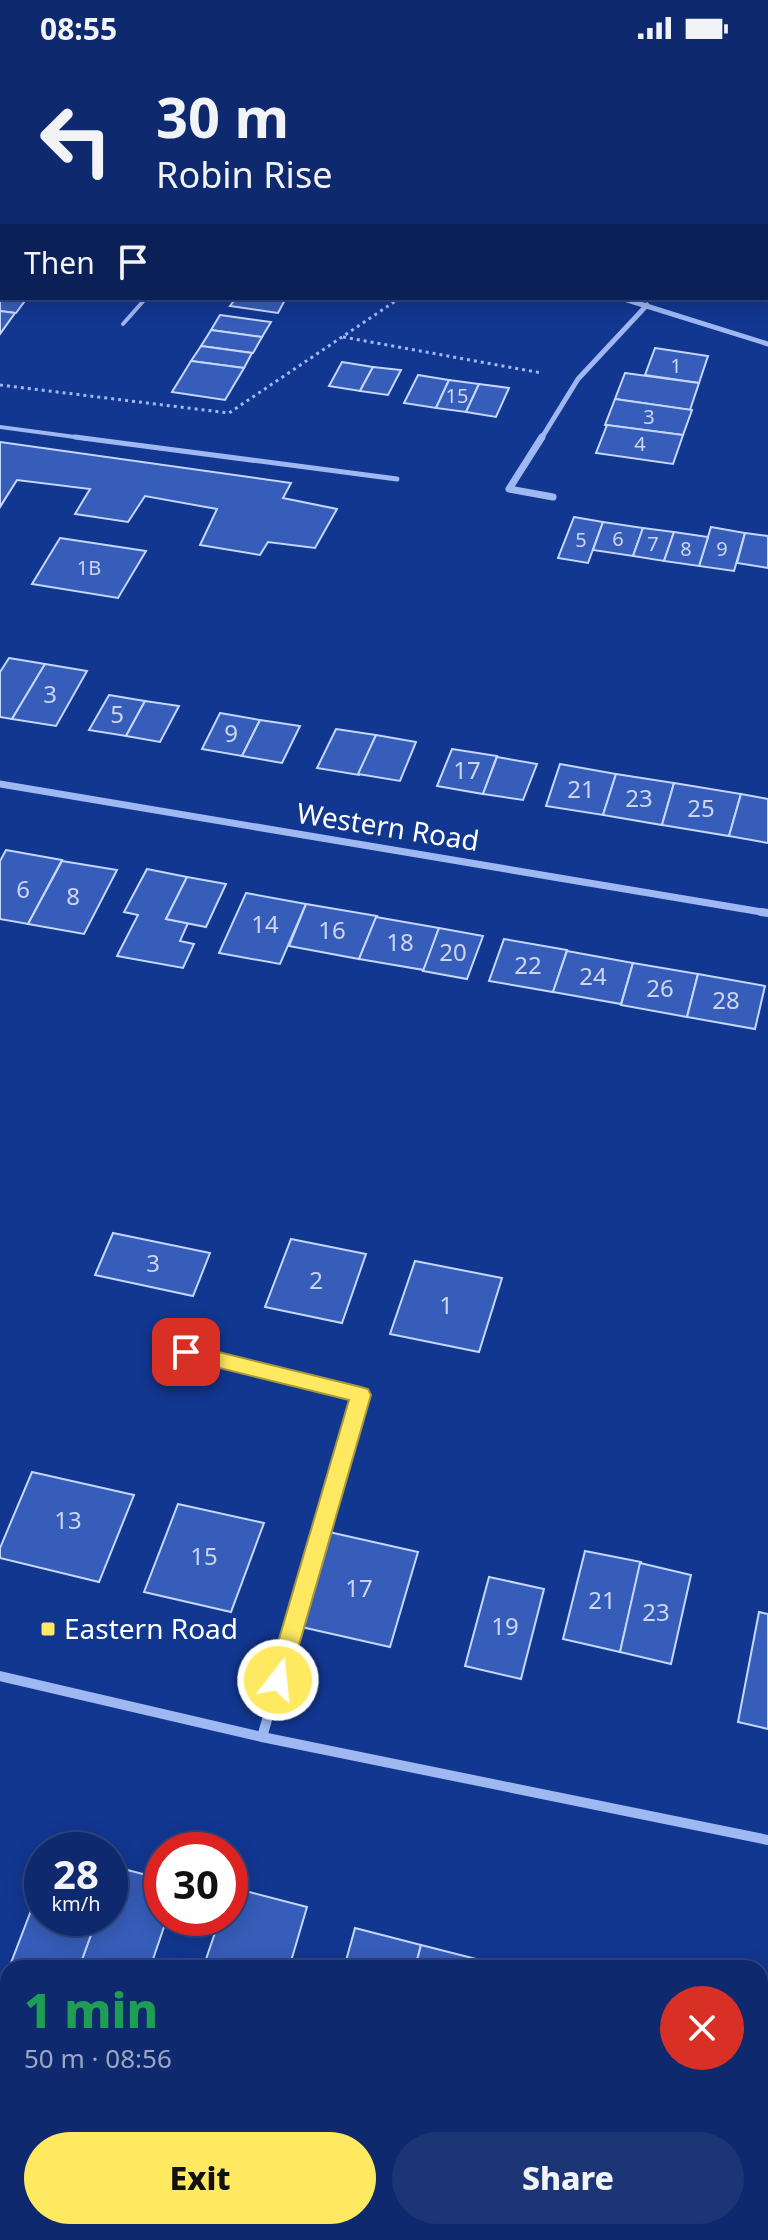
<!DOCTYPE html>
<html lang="en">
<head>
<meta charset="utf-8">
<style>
  :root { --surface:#0e296d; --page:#1c3575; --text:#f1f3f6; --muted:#9ba6c2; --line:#2e4580; --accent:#ffe960 }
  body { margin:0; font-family:"Noto Sans",sans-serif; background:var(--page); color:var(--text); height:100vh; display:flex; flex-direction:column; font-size:30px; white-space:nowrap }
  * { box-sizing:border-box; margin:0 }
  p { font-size:26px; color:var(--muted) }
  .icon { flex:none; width:44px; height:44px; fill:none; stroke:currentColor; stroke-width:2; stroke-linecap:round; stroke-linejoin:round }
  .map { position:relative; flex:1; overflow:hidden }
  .sheet { position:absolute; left:0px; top:1904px; width:768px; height:280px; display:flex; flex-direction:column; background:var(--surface); border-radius:24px 24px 0 0; box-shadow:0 4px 20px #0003,0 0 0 2px var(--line) }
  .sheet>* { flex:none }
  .top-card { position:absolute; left:0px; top:0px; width:768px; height:244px; box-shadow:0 4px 20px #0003,0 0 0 2px var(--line); background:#0e296d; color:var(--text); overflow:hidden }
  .speed { position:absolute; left:24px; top:1776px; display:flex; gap:16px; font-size:40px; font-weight:700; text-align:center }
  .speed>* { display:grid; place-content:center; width:104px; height:104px; border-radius:50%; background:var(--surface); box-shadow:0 4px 20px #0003,0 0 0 2px var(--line); line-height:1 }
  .speed small { font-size:20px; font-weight:400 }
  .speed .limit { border:12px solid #d22; background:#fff; color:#111 }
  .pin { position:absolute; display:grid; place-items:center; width:68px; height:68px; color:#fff; margin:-34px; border-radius:16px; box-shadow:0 4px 12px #0006 }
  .me { position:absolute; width:88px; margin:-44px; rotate:16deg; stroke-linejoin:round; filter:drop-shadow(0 0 6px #0008) }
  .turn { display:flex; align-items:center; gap:28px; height:168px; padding:0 24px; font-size:36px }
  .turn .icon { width:104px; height:104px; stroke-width:2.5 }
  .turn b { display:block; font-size:56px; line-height:68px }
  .then { display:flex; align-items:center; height:76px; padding:0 24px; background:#0003; gap:16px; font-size:30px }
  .round { display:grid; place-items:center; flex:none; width:84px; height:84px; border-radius:42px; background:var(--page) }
  .head { display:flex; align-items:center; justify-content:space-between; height:136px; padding:0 24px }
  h1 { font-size:48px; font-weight:800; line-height:60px; color:#1e9e55 }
  .primary-button { display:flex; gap:16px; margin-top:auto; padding:16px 24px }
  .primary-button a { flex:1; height:92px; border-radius:48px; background:var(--accent); color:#111; font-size:32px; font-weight:800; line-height:92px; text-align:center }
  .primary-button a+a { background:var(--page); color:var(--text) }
  .status { display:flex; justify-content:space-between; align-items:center; height:56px; padding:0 40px; background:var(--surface); direction:ltr }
  .status svg { height:22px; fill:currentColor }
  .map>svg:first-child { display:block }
</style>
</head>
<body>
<div class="status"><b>08:55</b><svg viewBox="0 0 49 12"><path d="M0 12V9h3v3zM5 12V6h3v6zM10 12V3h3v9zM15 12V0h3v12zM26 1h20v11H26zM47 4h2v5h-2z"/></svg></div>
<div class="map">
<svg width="768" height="2184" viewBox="0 0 768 2184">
  <rect width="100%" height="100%" fill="#123791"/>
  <g fill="#365db9" stroke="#c6d7fd" stroke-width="2">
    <polygon points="133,0 226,0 228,2 131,2"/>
    <polygon points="0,239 2,242 27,242 16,257 0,255"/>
    <polygon points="236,242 286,242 278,257 230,250"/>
    <polygon points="0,255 15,257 0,278"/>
    <polygon points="220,259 271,266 262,281 211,274"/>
    <polygon points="211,274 262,281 253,297 201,290"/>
    <polygon points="201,290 252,297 244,312 191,305"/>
    <polygon points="655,292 708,300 699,327 645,319"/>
    <polygon points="191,305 244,312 225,344 172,336"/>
    <polygon points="342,306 373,311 360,335 329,330"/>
    <polygon points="373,311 401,314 388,339 360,335"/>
    <polygon points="625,317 699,327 690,354 615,343"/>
    <polygon points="418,319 449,324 436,352 404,347"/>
    <polygon points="449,324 479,328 466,356 436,352"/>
    <polygon points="479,328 509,332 496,361 466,356"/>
    <polygon points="615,343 692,354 683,379 605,369"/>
    <polygon points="607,369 683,379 673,408 596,397"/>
    <polygon points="0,386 291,427 283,442 337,453 315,492 268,486 260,499 200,489 217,453 145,440 128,466 75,458 90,433 17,424 0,451"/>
    <polygon points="574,461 603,466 588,507 558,502"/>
    <polygon points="603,466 643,472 633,500 593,494"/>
    <polygon points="711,471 745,477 734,515 699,510"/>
    <polygon points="643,472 674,476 664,505 633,500"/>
    <polygon points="674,476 708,481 699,510 664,505"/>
    <polygon points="745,477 768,480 768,512 737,507"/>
    <polygon points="60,482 146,495 118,542 32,528"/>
    <polygon points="9,602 45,608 12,663 0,661 0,616"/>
    <polygon points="45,608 87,615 56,670 12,663"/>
    <polygon points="109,639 145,645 126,680 89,674"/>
    <polygon points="145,645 179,650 160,686 126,680"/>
    <polygon points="220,657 260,664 242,700 202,693"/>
    <polygon points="260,664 300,670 282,707 242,700"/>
    <polygon points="336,673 376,679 359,719 317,712"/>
    <polygon points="376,679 416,686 400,725 358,718"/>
    <polygon points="452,693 497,700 483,738 437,730"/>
    <polygon points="497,701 537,708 523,744 483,738"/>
    <polygon points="560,708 616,718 603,759 546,750"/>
    <polygon points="616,718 674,727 662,769 603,759"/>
    <polygon points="674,727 741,738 729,780 662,769"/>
    <polygon points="741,738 768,743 768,787 729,780"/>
    <polygon points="6,794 62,804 28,868 0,863 0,805"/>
    <polygon points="62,805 117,814 84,878 28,868"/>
    <polygon points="147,813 187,821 166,863 188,867 180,885 194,888 183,912 117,900 138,859 124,856"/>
    <polygon points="187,821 226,828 206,871 166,863"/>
    <polygon points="246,837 306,848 280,908 219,897"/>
    <polygon points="306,848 377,860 359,903 289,890"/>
    <polygon points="376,861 439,872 424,914 359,903"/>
    <polygon points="439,872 483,880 467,923 423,915"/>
    <polygon points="504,883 567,894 553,936 489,925"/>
    <polygon points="567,895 633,907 621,948 553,936"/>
    <polygon points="633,907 698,918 687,961 621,949"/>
    <polygon points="698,918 765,930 755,973 687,961"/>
    <polygon points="113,1177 210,1197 193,1240 95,1219"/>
    <polygon points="291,1183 366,1198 342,1267 265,1251"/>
    <polygon points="415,1205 502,1222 479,1296 390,1278"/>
    <polygon points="32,1416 134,1439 99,1526 0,1502 0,1492"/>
    <polygon points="178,1448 264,1467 231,1556 144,1536"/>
    <polygon points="329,1476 418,1496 390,1591 297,1570"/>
    <polygon points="585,1495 641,1506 620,1596 563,1583"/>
    <polygon points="640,1507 691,1519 671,1608 620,1596"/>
    <polygon points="489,1521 544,1533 521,1623 465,1610"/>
    <polygon points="759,1556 768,1558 768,1673 738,1666"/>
    <polygon points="116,1811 162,1823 162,1862 167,1862 150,1912 79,1912 97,1862 110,1862 110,1827"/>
    <polygon points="42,1826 42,1862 97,1862 79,1912 9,1912"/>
    <polygon points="230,1831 307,1851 289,1912 203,1912 220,1862 230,1862"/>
    <polygon points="355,1872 421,1889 415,1912 344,1912"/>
    <polygon points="421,1889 484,1905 482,1912 415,1912"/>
    <polygon points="8,1914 8,1945 0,1943"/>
    <polygon points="760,1974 768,1976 768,2076 760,2074"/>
  </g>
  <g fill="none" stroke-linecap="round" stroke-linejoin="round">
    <g stroke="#9fb8f2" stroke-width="3" stroke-dasharray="3 4" stroke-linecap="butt">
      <polyline points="343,281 542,317"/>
      <polyline points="0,329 229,357 400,242"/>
    </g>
    <g stroke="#9fb8f2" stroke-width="4">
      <polyline points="123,268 146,242"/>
      <polyline points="0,371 90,383"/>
    </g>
    <polyline stroke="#9fb8f2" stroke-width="5" points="75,381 397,423"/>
    <g stroke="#9fb8f2" stroke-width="5">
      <polyline points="663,0 667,2"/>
      <polyline points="525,2 530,0"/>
      <polyline points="621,242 768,288"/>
      <polyline points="541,383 578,323 647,249"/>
    </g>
    <g stroke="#9fb8f2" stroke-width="7">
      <polyline points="542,381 509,433 553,441"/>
      <polyline points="0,728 768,857"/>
    </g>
    <g stroke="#9fb8f2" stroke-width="8">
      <polyline points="761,856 768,857"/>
      <polyline points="186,1296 361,1339 329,1449"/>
    </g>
    <g stroke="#9fb8f2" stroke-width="10">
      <polyline points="0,1620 262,1681 768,1784"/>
      <polyline points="262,1681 330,1447"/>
    </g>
    <polygon fill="#cedbfc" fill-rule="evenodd" points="2,65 2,72 0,73 0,66"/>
  </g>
  <polygon fill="#ffe960" stroke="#a6973e" stroke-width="2" points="186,1288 361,1331 368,1333 371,1339 289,1624 286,1631 278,1633 270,1631 267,1624 349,1344 179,1302 176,1296 179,1291"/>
  <rect fill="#ffe960" stroke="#123791" stroke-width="3" x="40" y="1565" width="16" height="16" rx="4"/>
  <g text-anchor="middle" stroke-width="7" stroke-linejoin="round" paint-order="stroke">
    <g font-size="20" fill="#cdd6ee">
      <text x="676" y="317">1</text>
      <text x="457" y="347">15</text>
      <text x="649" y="368">3</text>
      <text x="640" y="395">4</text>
      <text x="618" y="490">6</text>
      <text x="581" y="491">5</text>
      <text x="653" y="495">7</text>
      <text x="686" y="500">8</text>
      <text x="722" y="500">9</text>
      <text x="89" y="519">1B</text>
    </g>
    <g font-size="24" fill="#cdd6ee">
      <text x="50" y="647">3</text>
      <text x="117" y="667">5</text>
      <text x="231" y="686">9</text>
      <text x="467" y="723">17</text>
      <text x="581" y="742">21</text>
      <text x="639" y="751">23</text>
      <text x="701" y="761">25</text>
      <text x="23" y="842">6</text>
      <text x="73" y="849">8</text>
      <text x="265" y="877">14</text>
      <text x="332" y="883">16</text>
      <text x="400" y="895">18</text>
      <text x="453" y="905">20</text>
      <text x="528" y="918">22</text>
      <text x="593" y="929">24</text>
      <text x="660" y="941">26</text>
      <text x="726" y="953">28</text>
      <text x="153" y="1216">3</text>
      <text x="316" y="1233">2</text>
      <text x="446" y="1258">1</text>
      <text x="68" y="1473">13</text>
      <text x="204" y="1509">15</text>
      <text x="359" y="1541">17</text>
      <text x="602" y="1553">21</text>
      <text x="656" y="1565">23</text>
      <text x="505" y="1579">19</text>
    </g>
    <g font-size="28" fill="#fff" stroke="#123791">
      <text transform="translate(388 771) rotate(9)" y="10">Western Road</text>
    </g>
    <g font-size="28" fill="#fff" stroke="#123791" text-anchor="start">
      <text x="64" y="1583">Eastern Road</text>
    </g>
  </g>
</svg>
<div class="speed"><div>28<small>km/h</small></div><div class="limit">30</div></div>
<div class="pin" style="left:186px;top:1296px;background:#d93025"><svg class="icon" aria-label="arrive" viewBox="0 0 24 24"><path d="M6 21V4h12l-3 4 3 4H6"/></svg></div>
<svg class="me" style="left:278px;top:1624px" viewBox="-20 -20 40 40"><circle r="17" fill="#ffe960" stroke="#fff" stroke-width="3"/><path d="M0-11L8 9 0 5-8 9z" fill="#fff"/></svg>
<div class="top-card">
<div class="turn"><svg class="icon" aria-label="left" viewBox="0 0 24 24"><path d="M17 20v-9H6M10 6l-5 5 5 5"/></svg><div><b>30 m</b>Robin Rise</div></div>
<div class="then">Then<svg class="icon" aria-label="arrive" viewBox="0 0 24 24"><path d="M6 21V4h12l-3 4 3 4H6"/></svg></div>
</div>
<section class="sheet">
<div class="head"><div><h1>1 min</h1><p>50 m · 08:56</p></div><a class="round" style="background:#d93025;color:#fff"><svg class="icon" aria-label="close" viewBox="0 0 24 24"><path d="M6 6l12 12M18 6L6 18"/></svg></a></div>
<div class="primary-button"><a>Exit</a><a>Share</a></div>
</section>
</div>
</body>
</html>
